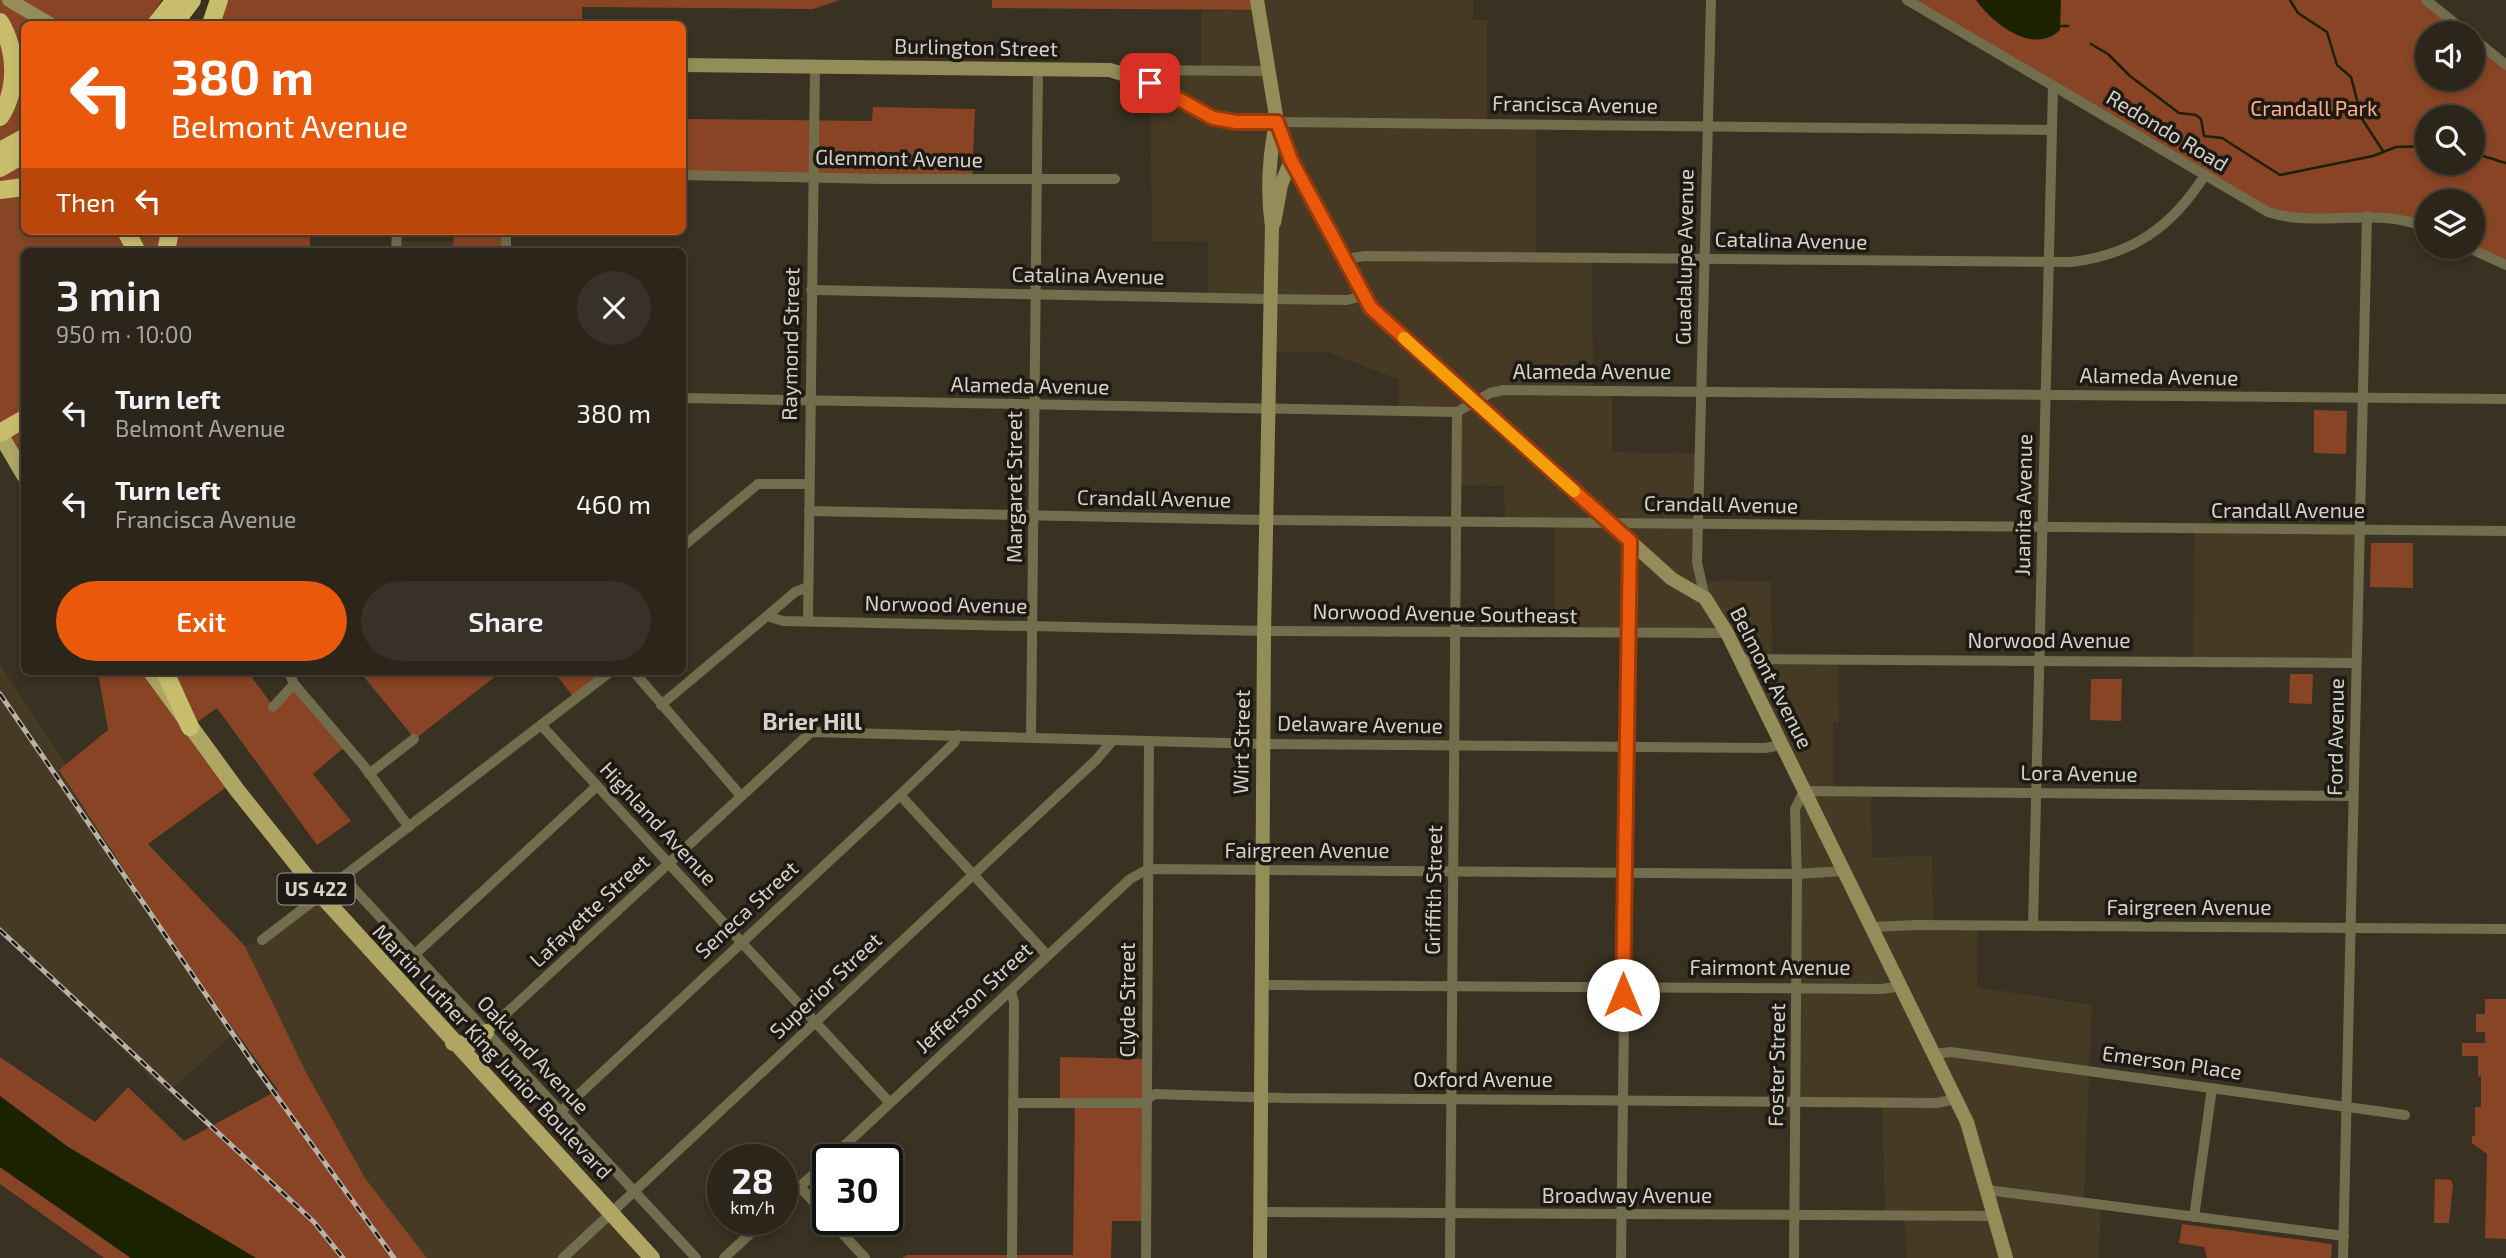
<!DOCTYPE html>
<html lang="en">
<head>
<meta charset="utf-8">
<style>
  :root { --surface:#2b251a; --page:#373127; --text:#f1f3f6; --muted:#a6a5a2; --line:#474239; --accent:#ea580c }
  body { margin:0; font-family:"Exo 2",sans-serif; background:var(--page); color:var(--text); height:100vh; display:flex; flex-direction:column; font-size:26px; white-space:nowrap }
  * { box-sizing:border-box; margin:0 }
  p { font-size:23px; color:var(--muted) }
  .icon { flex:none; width:38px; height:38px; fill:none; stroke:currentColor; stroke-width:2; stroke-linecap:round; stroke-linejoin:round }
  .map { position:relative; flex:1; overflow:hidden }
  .sheet { position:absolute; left:21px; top:248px; width:665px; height:427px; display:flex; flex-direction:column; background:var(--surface); border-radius:10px; box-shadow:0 4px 10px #0003,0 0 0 2px var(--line) }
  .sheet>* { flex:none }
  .hud { position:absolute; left:21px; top:21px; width:665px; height:214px; border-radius:10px; box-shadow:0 4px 10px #0003,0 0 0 2px var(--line); background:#ea580c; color:#fff; overflow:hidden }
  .buttons { position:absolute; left:2415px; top:21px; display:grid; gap:14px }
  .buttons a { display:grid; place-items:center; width:70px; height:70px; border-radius:50%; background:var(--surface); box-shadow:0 4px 10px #0003,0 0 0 2px var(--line); font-size:35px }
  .speed { position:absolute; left:707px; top:1144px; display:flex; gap:14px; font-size:35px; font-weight:700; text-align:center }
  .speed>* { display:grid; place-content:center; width:91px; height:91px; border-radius:50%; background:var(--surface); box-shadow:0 4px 10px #0003,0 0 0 2px var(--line); line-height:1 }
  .speed small { font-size:18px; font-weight:400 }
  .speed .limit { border:4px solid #111; border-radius:10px; background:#fff; color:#111 }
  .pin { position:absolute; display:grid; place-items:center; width:60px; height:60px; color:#fff; margin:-30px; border-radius:14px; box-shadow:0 4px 10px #0006 }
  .me { position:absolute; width:77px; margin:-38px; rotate:0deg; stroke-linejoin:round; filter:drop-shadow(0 0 5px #0008) }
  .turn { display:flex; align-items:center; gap:24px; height:147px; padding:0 35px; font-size:32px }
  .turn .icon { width:91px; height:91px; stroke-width:2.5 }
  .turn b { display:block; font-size:49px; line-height:60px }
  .then { display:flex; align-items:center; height:66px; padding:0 35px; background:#0003; gap:14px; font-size:26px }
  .round { display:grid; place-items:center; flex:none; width:74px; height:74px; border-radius:37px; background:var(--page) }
  .summary { display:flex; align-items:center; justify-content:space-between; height:119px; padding:0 35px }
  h1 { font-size:42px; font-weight:600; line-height:52px }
  .cta { display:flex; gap:14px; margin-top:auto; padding:14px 35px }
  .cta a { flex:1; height:80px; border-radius:42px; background:var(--accent); color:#fff; font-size:28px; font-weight:600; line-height:80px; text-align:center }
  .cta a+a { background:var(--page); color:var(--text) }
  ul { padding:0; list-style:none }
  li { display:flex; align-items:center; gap:21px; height:91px; padding:0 35px }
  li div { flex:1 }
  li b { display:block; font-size:26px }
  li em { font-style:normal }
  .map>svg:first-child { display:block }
</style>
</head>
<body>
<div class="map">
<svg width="2506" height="1258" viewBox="0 0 2506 1258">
  <rect width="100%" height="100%" fill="#393122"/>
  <g fill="#463a25">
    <polygon points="1257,0 1473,0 1473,20 1487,20 1487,124 1536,125 1536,257 1592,258 1593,390 1612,391 1612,452 1700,454 1700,581 1771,582 1772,658 1838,659 1839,722 1833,722 1834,791 1871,791 1872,857 1932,856 1933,925 1978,926 1977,987 2092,1005 2084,1202 2101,1205 2099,1258 1906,1258 1905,1218 1885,1217 1882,1103 1796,1102 1795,809 1804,791 1728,633 1555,634 1555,523 1505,522 1504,486 1456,485 1457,412 1399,411 1398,379 1327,352 1268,352 1269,299 1208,298 1208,242 1152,241 1150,84 1136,68 1201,71 1201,11 1259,10"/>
    <polygon points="397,241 454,242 453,252 396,252"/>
    <polygon points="2194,529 2360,531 2356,663 2193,661"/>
    <polygon points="0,664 240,1027 167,1094 0,929"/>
    <polygon points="321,895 652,1258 427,1258 365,1178 308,1076 245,946 262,940"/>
  </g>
  <g fill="#874525" fill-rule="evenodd">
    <polygon points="0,0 9,0 47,24 24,24 24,231 165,231 161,252 24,252 24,475 0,434"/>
    <path d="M1907,0H2426L2467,33H2427V79H2473V38L2506,65V265L2473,247V201H2427V228L2411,221L2290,218ZM2427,117H2473V163H2427Z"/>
    <polygon points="2314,410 2347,411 2346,454 2314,453"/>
    <polygon points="2371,543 2413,543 2413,588 2370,587"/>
    <polygon points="2290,674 2313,674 2312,704 2289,703"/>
    <polygon points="2091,679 2122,679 2121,721 2090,720"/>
    <polygon points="2485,999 2506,999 2506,1239 2485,1238 2487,1154 2472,1143 2472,1136 2475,1136 2475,1107 2481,1107 2481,1076 2478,1077 2478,1056 2462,1056 2462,1043 2485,1043 2485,1032 2476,1032 2476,1014 2485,1014"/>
    <polygon points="2435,1179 2451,1180 2453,1185 2449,1223 2434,1223"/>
    <polygon points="2182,1224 2332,1244 2331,1258 2207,1258 2204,1247 2179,1243"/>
  </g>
  <g fill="#884424" fill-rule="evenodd">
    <path d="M9,0H162L145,24C88,24 59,33 9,0Z"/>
    <polygon points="225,0 840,0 813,9 582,7 582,24 217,24"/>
    <polygon points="992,0 1257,0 1259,10 992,8"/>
    <path d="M1927,0H1976C1990,19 2017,43 2043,39C2053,37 2058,27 2066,26L2062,58L2051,62L2037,76L1928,12Z"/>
    <path d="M2098,0H2203L2213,58H2221C2234,76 2261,80 2277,61L2279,48L2271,0H2375L2387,27V63L2396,74L2402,68L2404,69L2417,54L2427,56V79H2473V55L2491,53L2506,65V229L2493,231L2473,222V201H2432L2393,194L2357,200L2353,217L2276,215L2110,119L2118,95L2091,78L2081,64L2085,41L2104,39L2110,33L2098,8ZM2427,117H2473V163H2427Z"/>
    <polygon points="873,107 975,109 972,180 683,175 683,119 872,121"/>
    <polygon points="175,231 310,231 310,252 171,252"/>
    <polygon points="454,231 506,231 506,252 453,252"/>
    <polygon points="98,672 248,672 273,706 294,684 347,745 313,774 351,821 317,845 217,708 190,727 232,783 148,844 245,946 308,1076 365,1178 427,1258 256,1258 68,1147 0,1096 0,1057 95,1122 128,1087 184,1141 278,1090 187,965 59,770 108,730"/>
    <polygon points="360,672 501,672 415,739"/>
    <polygon points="554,672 610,672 575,699"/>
    <polygon points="1060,1057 1147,1059 1146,1221 1112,1221 1111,1258 902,1258 907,1255 1073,1255 1075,1103 1060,1103"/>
    <polygon points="0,1167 131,1258 104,1258 0,1184"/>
  </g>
  <g fill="#1b2200">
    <path d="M1976,0H2061L2060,30C2033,56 1992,23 1976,0Z"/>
    <polygon points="0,1096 68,1147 256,1258 131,1258 0,1167"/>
  </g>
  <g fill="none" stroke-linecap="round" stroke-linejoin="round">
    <g stroke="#1b2200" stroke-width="2.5">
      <polyline points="2290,0 2298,13 2327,32 2337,65 2351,77 2362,119 2383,151"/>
      <polyline points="2061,26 2068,26"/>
      <polyline points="2091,44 2108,54 2130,76 2179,113 2196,115 2201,119 2204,136 2222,138 2280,175 2373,156 2396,147 2427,146"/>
      <polyline points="2473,153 2506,163"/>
    </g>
    <g stroke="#716d4d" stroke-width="10">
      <path d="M1907,0L2268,212C2320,229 2376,205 2427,228"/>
      <polyline points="2426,0 2467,33"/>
      <polyline points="2473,38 2506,65"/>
      <polyline points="1116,70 1269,71"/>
      <polyline points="1277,122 2052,130"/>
      <polyline points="682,175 881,179 1115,179"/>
      <polyline points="2467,247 2506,265"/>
      <polyline points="396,252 397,231"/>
      <polyline points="506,252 506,231"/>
      <path d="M1345,259L1365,256L2071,262C2132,255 2172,227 2205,175"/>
      <polyline points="811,290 1269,299 1347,300 1363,296"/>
      <polyline points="682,398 1457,412 1490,393 1504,390 2506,399"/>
      <polyline points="809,511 1266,520 2506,531"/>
      <polyline points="682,547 758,484 809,484"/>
      <polyline points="1705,598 1697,562 1711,0"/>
      <polyline points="767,616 795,592 808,587"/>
      <polyline points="808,621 815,67"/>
      <polyline points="1741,659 2356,663"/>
      <polyline points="289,672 294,684 363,765 409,827"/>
      <polyline points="610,672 343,877 696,1258"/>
      <polyline points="634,672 741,796"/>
      <polyline points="661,705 767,616 783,621 1264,631 1727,633"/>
      <polyline points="273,707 294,684"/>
      <polyline points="541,725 890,1103"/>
      <polyline points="1031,736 1038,69"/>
      <polyline points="369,774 414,739"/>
      <polyline points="900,795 1047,955"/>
      <polyline points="2033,926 2053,86"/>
      <polyline points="1871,927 1917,925 2506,929"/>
      <polyline points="262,940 321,895"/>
      <polyline points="414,955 597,786"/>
      <polyline points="1261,985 1882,989 1901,986"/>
      <polyline points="1011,991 1014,1003 1012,1258"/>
      <polyline points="486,1032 811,732 1263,744 1765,748 1782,745"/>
      <polyline points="1934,1054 1951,1052 2405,1115"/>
      <polyline points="1013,1103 1142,1103 1155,1094 1283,1098 1937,1103 1956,1099"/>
      <polyline points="560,1112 900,795 954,743 958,735"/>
      <polyline points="829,1160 1130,879 1148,869 1796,874 1844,871"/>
      <polyline points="800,1187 828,1217"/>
      <polyline points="1987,1190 2344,1236"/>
      <polyline points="782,1203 828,1161"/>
      <polyline points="1260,1212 1994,1216"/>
      <polyline points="2194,1217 2212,1088"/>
      <polyline points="830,1220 865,1258"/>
      <polyline points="563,1258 1096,760 1113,740"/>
      <polyline points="724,1258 765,1220"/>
      <polyline points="1146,1258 1149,741"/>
      <polyline points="1450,1258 1457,412"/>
      <polyline points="1621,1258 1630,541"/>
      <polyline points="1794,1258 1797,881 1795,809 1804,791 2353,796"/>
      <polyline points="2343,1258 2367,216"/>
    </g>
    <g stroke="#948d5a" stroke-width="14">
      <polyline points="9,0 50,24"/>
      <polyline points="1257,0 1277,122 1291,160 1368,305 1672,579 1705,598 1727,633 1967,1122 2006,1258"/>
      <polyline points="682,65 1110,70 1150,83 1213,118 1236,122 1277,122"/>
      <polyline points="1274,223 1281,185 1291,160"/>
      <path d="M1260,1258L1264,635L1272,227C1267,193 1269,157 1276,123"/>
    </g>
    <g stroke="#afa664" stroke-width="16">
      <polyline points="0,434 24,475"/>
      <polyline points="151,672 237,790 321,895 652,1258"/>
      <polyline points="453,1043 470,1044 486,1032"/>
    </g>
    <g stroke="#c8bd6c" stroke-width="18">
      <path d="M0,22C17,51 18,89 0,117"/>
      <polyline points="156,24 175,0"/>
      <polyline points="174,24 192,0"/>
      <polyline points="211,24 219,0"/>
      <polyline points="0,151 24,138"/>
      <polyline points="0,168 24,154"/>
      <polyline points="0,190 24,187"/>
      <polyline points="126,231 137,252"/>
      <polyline points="166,252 170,231"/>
      <polyline points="0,433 24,419"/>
      <polyline points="165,672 190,727"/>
    </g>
    <g stroke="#b8b2a7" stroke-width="5">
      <g id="rail">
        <polyline points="0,694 257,1069 394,1258"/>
        <polyline points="0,930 314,1222 343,1258"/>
      </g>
    </g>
    <use href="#rail" stroke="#1d1913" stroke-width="2.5" stroke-dasharray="8" stroke-linecap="butt"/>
  </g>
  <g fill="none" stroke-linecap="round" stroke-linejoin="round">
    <g stroke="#983908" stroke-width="18">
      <polyline id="route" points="1150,83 1213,118 1236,122 1277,122 1291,160 1371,308 1630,541 1623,995"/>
    </g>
    <use href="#route" stroke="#ea580c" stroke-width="12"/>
    <polyline stroke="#f59e0b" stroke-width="12" points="1404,338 1574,491"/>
  </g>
  <g text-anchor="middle" stroke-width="7" stroke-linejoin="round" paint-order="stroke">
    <rect fill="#1d1913" stroke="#9e9a91" stroke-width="2" x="277.5" y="873.5" width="77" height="31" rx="5"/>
    <g font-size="19" font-weight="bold" fill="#d6d1c7">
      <text x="316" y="896">US 422</text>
    </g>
    <g font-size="21" fill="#d6d1c7" stroke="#1d1913">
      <text transform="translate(976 48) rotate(1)" y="7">Burlington Street</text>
      <text transform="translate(1575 105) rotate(1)" y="7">Francisca Avenue</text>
      <text transform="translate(2167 131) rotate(31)" y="7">Redondo Road</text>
      <text transform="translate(899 159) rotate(1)" y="7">Glenmont Avenue</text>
      <text transform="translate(1791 241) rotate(1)" y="7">Catalina Avenue</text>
      <text transform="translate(1685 257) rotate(-89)" y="7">Guadalupe Avenue</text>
      <text transform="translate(1088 276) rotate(1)" y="7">Catalina Avenue</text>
      <text transform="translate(791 344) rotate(-89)" y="7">Raymond Street</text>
      <text x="1592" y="379">Alameda Avenue</text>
      <text transform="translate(2159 377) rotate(1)" y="7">Alameda Avenue</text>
      <text transform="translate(1030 386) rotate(1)" y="7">Alameda Avenue</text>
      <text transform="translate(1015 487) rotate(-90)" y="7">Margaret Street</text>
      <text transform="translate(1154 499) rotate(1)" y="7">Crandall Avenue</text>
      <text transform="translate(1721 505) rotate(1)" y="7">Crandall Avenue</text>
      <text transform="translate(2024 505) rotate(-89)" y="7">Juanita Avenue</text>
      <text x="2288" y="518">Crandall Avenue</text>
      <text transform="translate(946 605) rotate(1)" y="7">Norwood Avenue</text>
      <text transform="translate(1445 614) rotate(1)" y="7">Norwood Avenue Southeast</text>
      <text x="2049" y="648">Norwood Avenue</text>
      <text transform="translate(1771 678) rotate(63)" y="7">Belmont Avenue</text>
      <text transform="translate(1360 725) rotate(1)" y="7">Delaware Avenue</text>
      <text transform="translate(2336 737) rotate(-89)" y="7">Ford Avenue</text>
      <text transform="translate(1242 742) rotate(-89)" y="7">Wirt Street</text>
      <text transform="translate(2079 774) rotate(1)" y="7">Lora Avenue</text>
      <text transform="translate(658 824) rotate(47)" y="7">Highland Avenue</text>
      <text x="1307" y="858">Fairgreen Avenue</text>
      <text transform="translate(1434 890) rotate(-89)" y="7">Griffith Street</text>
      <text x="2189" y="915">Fairgreen Avenue</text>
      <text transform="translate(747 910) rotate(-43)" y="7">Seneca Street</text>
      <text transform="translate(590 911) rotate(-43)" y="7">Lafayette Street</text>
      <text x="1770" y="975">Fairmont Avenue</text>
      <text transform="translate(826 986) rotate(-43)" y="7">Superior Street</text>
      <text transform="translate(974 998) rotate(-43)" y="7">Jefferson Street</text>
      <text transform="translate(1128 1000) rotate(-90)" y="7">Clyde Street</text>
      <text transform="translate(492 1052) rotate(47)" y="7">Martin Luther King Junior Boulevard</text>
      <text transform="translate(533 1055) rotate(47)" y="7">Oakland Avenue</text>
      <text transform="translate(2172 1063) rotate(8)" y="7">Emerson Place</text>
      <text transform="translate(1777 1065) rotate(-89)" y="7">Foster Street</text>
      <text x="1483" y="1087">Oxford Avenue</text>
      <text x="1627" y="1203">Broadway Avenue</text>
    </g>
    <g font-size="21" fill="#fcac88" stroke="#1d1913">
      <text x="2314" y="116">Crandall Park</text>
    </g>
    <g font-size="24" font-weight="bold" fill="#d6d1c7" stroke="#1d1913">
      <text x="812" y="730">Brier Hill</text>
    </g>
  </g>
</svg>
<div class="buttons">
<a><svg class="icon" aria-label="sound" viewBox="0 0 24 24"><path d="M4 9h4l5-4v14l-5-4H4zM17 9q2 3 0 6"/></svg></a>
<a><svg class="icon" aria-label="search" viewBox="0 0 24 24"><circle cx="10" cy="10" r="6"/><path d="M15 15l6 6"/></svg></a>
<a><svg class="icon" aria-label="layers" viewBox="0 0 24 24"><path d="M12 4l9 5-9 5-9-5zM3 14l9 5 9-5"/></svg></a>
</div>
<div class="speed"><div>28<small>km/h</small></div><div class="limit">30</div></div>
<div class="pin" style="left:1150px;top:83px;background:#d93025"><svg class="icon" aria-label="arrive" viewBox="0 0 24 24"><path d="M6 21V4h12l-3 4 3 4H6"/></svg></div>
<svg class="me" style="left:1623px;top:995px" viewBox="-20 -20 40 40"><circle r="19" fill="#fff"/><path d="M0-13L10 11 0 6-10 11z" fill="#ea580c"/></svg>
<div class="hud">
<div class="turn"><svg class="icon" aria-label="left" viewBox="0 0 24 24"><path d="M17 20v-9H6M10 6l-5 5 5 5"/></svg><div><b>380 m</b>Belmont Avenue</div></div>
<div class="then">Then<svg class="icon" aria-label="left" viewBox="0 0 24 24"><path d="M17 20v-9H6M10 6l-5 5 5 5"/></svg></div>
</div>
<section class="sheet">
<div class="summary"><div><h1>3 min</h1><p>950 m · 10:00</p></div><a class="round"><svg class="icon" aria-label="close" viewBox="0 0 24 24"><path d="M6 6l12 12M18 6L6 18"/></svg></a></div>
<ul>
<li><svg class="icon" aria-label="left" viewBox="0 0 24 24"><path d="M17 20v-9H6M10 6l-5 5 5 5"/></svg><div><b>Turn left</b><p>Belmont Avenue</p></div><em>380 m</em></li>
<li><svg class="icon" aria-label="left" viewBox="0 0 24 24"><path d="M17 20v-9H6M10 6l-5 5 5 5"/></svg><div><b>Turn left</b><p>Francisca Avenue</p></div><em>460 m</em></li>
</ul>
<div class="cta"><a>Exit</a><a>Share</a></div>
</section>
</div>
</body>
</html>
